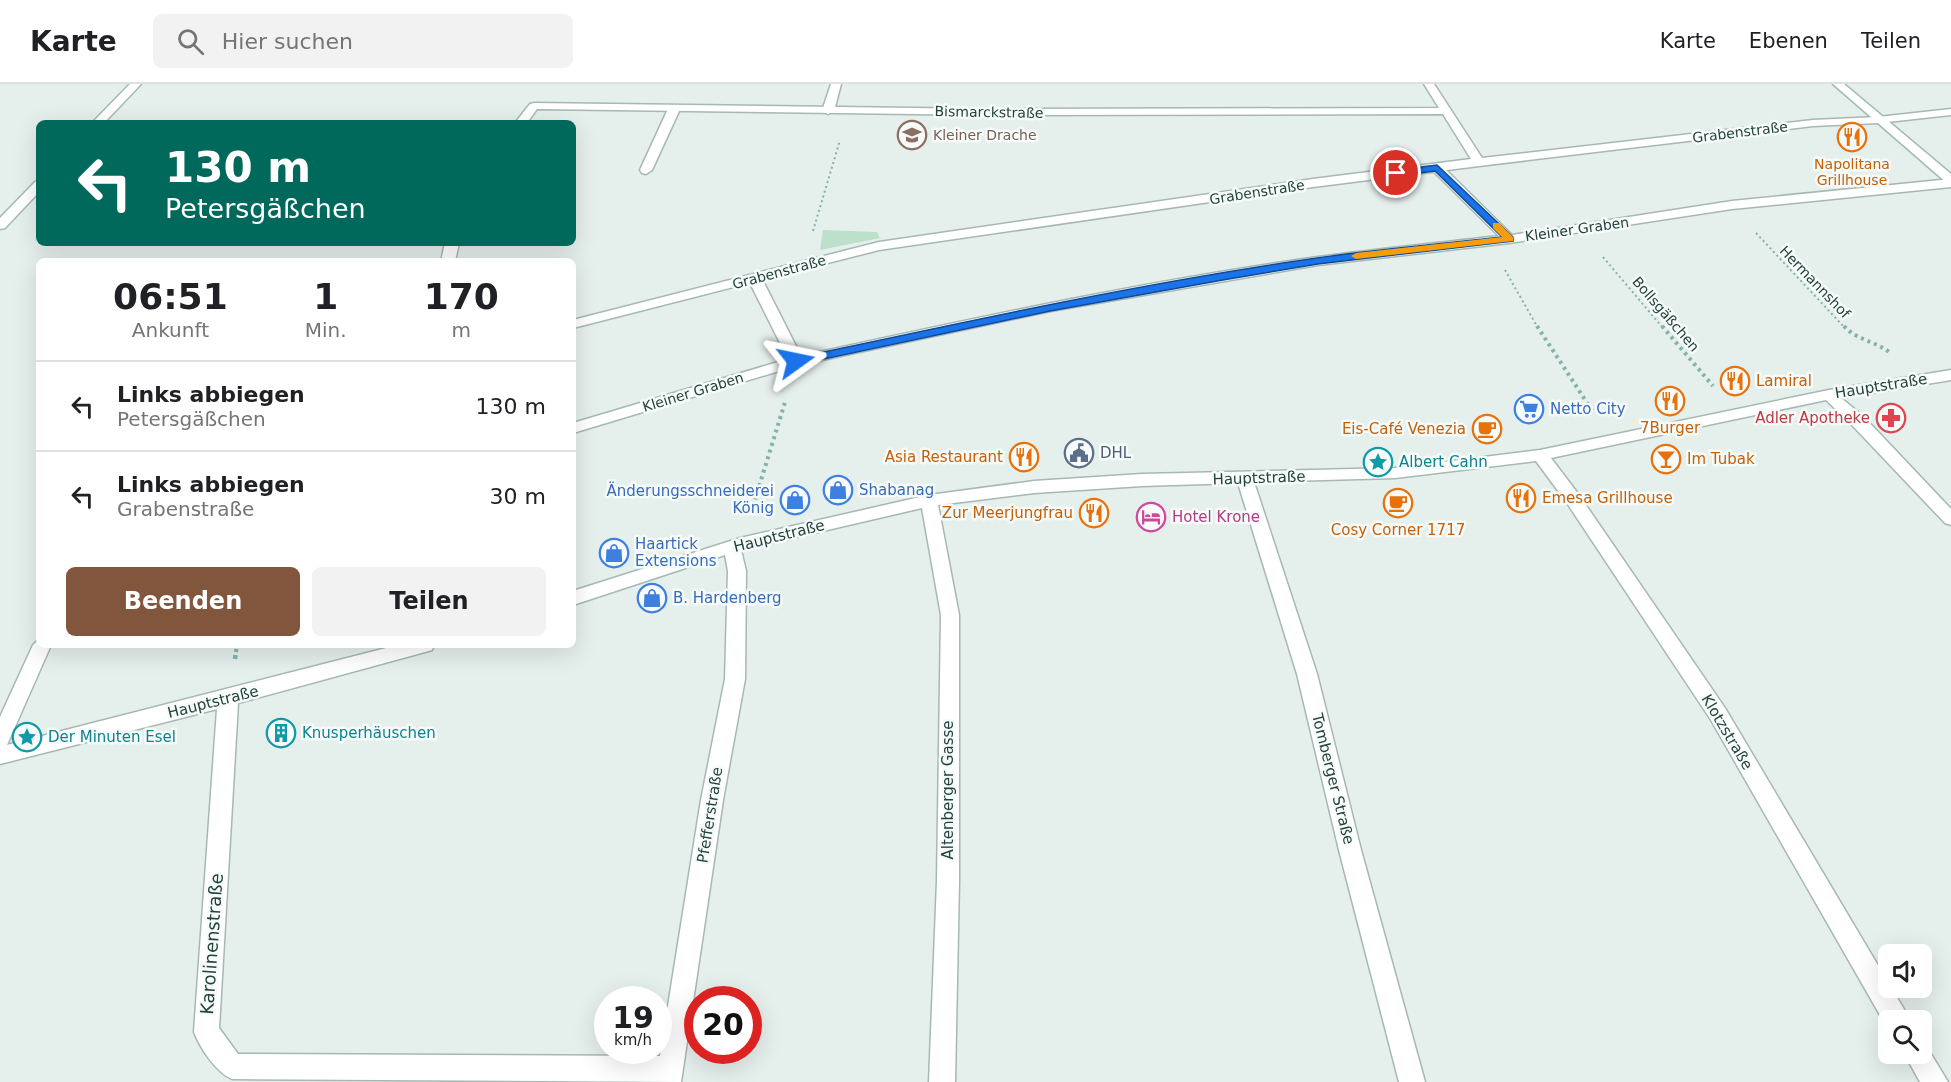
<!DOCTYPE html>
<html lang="de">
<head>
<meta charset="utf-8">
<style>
  :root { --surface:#fff; --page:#f2f2f2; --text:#202124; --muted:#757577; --line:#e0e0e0; --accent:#81563c }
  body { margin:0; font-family:"DejaVu Sans",sans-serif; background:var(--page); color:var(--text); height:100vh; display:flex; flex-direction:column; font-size:22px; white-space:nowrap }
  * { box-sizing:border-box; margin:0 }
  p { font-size:20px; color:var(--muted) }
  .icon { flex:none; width:33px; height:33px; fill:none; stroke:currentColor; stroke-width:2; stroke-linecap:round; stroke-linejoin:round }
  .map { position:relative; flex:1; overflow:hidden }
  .details { position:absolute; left:36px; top:174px; width:540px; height:390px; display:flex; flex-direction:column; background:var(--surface); border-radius:9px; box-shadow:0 6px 24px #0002 }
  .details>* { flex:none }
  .banner { position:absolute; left:36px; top:36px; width:540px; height:126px; border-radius:9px; box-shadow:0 6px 24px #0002; background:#00695c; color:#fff; overflow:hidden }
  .buttons { position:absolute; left:1878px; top:860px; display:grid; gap:12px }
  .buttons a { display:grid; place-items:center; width:54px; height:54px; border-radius:9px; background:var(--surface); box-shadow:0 6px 24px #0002; font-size:30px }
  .speed { position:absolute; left:594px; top:902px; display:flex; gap:12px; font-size:30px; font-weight:700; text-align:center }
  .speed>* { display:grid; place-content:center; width:78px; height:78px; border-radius:50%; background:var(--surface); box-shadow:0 6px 24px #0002; line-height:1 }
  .speed small { font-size:15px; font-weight:400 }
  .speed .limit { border:9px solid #d22; background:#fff; color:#111 }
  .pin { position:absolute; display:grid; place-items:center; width:51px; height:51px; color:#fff; margin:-26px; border:3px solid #fff; border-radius:50%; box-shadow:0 2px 6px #0007 }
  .me { position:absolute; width:66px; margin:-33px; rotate:78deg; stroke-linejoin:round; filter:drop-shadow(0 0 4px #0008) }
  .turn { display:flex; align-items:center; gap:21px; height:126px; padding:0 30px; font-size:27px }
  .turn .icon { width:78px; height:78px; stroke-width:2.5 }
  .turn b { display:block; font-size:42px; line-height:51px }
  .eta { display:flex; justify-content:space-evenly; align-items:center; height:102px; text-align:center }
  .eta b { font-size:36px; font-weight:700; line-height:42px }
  .cta { display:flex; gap:12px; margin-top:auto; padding:12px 30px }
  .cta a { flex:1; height:69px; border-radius:9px; background:var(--accent); color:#fff; font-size:24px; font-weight:700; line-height:69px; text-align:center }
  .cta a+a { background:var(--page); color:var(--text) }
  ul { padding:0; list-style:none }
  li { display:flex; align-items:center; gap:18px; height:90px; padding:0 30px; border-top:2px solid var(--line) }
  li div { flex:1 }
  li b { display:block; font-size:22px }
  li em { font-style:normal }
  header { display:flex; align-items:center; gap:36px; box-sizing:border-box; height:84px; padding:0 30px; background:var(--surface); border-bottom:2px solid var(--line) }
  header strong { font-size:28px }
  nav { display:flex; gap:33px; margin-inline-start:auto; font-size:21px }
  .search { width:420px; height:54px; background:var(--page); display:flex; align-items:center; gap:15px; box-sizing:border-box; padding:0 21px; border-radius:9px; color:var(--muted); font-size:22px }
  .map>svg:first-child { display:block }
</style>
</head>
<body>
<header>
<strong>Karte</strong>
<div class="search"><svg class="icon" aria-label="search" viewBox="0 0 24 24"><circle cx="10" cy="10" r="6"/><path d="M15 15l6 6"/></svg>Hier suchen</div>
<nav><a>Karte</a><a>Ebenen</a><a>Teilen</a></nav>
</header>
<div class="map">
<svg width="1951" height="998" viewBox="0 0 1951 998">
  <rect width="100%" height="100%" fill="#e5efec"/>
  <polygon fill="#bde0cb" points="823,146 877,148 880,154 820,166"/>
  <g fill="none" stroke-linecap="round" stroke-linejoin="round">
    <g stroke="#a7b8b4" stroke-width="3">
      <g id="lane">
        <polygon points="831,0 841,0 834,27 828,30 822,27"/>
        <polygon points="674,22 680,25 652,86 646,90 642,89 640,86 668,25"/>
        <path d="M1437,80L1441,81L1512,151L1732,117L1951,95V103L1732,125L1509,159L1318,181L1051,227L799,281L573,349V339L788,275L748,195L750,192L755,191L762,195L801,272C972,235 1144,197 1318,173C1378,165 1439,159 1499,152L1433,87L1431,84Z"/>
      </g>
    </g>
    <g stroke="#a7b8b4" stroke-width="3">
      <g id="street">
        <polygon points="1424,0 1434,0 1482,74 1813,36 1878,33 1951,25 1951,31 1878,39 1813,42 1479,82 1313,103 879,166 573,244 573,236 879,158 1313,95 1471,75 1443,30 989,31 537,25 527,39 515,39 530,20 534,19 989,25 1439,24"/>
        <polygon points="445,159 459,159 455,177 441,177"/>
        <path d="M1951,286V296L1841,314L1863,332L1951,425V441L1945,439L1851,340L1826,316L1551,374L1579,411L1725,624L1905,927L1908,936H1888V945L1711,636L1567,419L1536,377L1395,394L1254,398L1317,590L1361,766L1425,998H1399L1339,766L1297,590L1238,399L1142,402L1034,409L938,421L959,531V797L955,998H929L937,797L941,531L922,424L741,466L746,487L745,595L723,716L681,998L232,995C216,988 200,964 194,948L217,625L0,680V633L33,561L39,555V561H51L7,661L398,561H434L432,566L425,568L238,619L219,944L238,970L660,972L701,716L725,595L728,487L725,471L573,521V507L740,454L929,411L1034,397L1142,390L1395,384L1540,366L1829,306Z"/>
        <polygon points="1922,959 1925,960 1948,998 1920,998 1904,969 1922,969"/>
      </g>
    </g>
    <g stroke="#a2bbb6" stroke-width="3">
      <g id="secondary">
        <polygon points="130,0 141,0 104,39 92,39"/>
        <polygon points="1833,0 1844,0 1951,90 1951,100 1947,99"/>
        <polygon points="39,97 39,108 5,144 0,145 0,134 35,98"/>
      </g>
    </g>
    <g stroke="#84b3ab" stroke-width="2" stroke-dasharray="2 3" stroke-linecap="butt">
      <polyline points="813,147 840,56"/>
      <polyline points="1756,149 1845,244"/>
      <polyline points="1603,173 1663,244"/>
      <polyline points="1505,186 1538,244"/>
    </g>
    <g stroke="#84b3ab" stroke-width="4" stroke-dasharray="3 4" stroke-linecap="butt">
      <polyline points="1537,242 1593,328"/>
      <polyline points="1662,242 1713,302"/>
      <path d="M1844,242C1856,256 1875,257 1889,268"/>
      <polyline points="753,422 786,315"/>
      <polyline points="236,568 237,561"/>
    </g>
    <polyline stroke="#84b3ab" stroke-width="4.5" stroke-dasharray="4 5" stroke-linecap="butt" points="235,575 236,566"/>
    <use href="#lane" fill="#fff" fill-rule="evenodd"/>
    <use href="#street" fill="#fff" fill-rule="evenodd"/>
    <use href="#secondary" fill="#fff" fill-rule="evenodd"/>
  </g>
  <path fill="#1a73e8" stroke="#114b97" stroke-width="1.5" d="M1437,81L1513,153V157L1318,180L1223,196L1050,227L796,281L791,277L796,274C969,237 1142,199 1317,174C1378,165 1440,160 1502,153L1435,87L1396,92L1391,89L1396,86Z"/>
  <polygon fill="#f59e0b" points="1493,139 1499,139 1513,153 1513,157 1356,175 1351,172 1356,169 1502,153 1493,144"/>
  <defs>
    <g id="school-ring" transform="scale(1.5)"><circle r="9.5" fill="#f6fbf9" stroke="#8d6e63" stroke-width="1.5"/><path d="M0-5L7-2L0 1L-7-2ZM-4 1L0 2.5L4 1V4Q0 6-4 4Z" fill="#8d6e63"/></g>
    <g id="restaurant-ring" transform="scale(1.5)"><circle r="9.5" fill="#f6fbf9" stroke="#e8710a" stroke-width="1.5"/><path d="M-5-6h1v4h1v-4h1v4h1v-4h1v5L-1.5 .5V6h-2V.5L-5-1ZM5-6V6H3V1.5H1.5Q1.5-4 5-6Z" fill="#e8710a"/></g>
    <g id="supermarket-ring" transform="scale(1.5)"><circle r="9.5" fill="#f6fbf9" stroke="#3f7fe0" stroke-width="1.5"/><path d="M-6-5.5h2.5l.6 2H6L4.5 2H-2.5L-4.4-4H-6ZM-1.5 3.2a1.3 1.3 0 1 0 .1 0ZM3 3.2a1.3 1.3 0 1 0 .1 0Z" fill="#3f7fe0"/></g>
    <g id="pharmacy-ring" transform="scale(1.5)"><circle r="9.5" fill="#f6fbf9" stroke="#e0444e" stroke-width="1.5"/><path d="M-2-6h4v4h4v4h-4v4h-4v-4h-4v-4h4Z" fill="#e0444e"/></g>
    <g id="cafe-ring" transform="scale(1.5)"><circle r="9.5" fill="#f6fbf9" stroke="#e8710a" stroke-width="1.5"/><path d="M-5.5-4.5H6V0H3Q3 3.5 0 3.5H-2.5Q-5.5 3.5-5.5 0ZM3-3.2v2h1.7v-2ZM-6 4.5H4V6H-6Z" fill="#e8710a"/></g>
    <g id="civic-ring" transform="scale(1.5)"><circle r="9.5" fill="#f6fbf9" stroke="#5c6f8a" stroke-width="1.5"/><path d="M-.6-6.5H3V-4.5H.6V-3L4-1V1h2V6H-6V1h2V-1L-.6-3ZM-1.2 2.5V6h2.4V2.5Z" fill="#5c6f8a"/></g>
    <g id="bar-ring" transform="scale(1.5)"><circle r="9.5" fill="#f6fbf9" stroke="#e8710a" stroke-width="1.5"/><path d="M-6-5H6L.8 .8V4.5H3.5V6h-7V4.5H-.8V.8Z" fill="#e8710a"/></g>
    <g id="sight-ring" transform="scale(1.5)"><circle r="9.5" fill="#f6fbf9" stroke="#0f9aa8" stroke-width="1.5"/><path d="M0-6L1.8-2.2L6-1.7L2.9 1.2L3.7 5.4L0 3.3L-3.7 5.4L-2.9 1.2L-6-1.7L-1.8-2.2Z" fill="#0f9aa8"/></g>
    <g id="shop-ring" transform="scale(1.5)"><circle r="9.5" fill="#f6fbf9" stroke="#3f7fe0" stroke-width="1.5"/><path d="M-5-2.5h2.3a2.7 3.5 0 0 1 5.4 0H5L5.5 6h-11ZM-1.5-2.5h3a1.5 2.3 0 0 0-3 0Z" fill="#3f7fe0"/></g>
    <g id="hotel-ring" transform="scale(1.5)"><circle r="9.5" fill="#f6fbf9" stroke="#d1479c" stroke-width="1.5"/><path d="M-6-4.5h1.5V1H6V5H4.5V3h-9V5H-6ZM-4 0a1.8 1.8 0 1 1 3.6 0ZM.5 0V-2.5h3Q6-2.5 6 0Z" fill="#d1479c"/></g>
    <g id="building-ring" transform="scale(1.5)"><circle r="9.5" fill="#f6fbf9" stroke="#0f9aa8" stroke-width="1.5"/><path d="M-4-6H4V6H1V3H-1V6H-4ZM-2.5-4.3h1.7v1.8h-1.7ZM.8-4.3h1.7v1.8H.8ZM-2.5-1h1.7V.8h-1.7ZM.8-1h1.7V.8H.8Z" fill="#0f9aa8"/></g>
  </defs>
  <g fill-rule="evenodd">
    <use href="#school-ring" x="912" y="51"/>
    <use href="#restaurant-ring" x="1852" y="53"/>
    <use href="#restaurant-ring" x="1735" y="297"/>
    <use href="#restaurant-ring" x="1670" y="317"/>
    <use href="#supermarket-ring" x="1529" y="325"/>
    <use href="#pharmacy-ring" x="1891" y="334"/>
    <use href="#cafe-ring" x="1487" y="345"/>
    <use href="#civic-ring" x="1079" y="369"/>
    <use href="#restaurant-ring" x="1024" y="373"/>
    <use href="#bar-ring" x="1666" y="375"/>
    <use href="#sight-ring" x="1378" y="378"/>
    <use href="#shop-ring" x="838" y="406"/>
    <use href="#restaurant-ring" x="1521" y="414"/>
    <use href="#shop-ring" x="795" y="416"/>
    <use href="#cafe-ring" x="1398" y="419"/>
    <use href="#restaurant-ring" x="1094" y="429"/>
    <use href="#hotel-ring" x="1151" y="433"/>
    <use href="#shop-ring" x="614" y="469"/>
    <use href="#shop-ring" x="652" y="514"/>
    <use href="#building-ring" x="281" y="649"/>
    <use href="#sight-ring" x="27" y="653"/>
  </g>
  <g text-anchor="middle" stroke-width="5" stroke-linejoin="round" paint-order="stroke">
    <g font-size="14" fill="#23423e" stroke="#f6fbf9">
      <text transform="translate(989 28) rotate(1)" y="5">Bismarckstraße</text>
      <text transform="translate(1740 48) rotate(-7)" y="5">Grabenstraße</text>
      <text transform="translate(1257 108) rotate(-9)" y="5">Grabenstraße</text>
      <text transform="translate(1577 145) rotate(-8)" y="5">Kleiner Graben</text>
      <text transform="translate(779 188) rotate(-15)" y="5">Grabenstraße</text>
      <text transform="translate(1815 198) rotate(46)" y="5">Hermannshof</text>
      <text transform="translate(1666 230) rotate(49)" y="5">Bollsgäßchen</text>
      <text transform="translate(693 308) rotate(-17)" y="5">Kleiner Graben</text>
    </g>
    <g font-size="14" fill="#785e54" stroke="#f6fbf9" text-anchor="start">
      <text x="933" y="56">Kleiner Drache</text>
    </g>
    <g font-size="14" fill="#c56008" stroke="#f6fbf9">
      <text x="1852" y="85">Napolitana<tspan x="1852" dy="16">Grillhouse</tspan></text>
    </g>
    <g font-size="15" fill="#c56008" stroke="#f6fbf9" text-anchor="start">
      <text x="1756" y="302">Lamiral</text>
      <text x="1670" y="349" text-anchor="middle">7Burger</text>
      <text x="1466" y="350" text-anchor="end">Eis-Café Venezia</text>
      <text x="1003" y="378" text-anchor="end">Asia Restaurant</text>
      <text x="1687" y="380">Im Tubak</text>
      <text x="1542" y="419">Emesa Grillhouse</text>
      <text x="1073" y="434" text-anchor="end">Zur Meerjungfrau</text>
      <text x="1398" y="451" text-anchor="middle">Cosy Corner 1717</text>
    </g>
    <g font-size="15" fill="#23423e" stroke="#f6fbf9">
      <text transform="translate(1881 302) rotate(-9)" y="5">Hauptstraße</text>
      <text transform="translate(1259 394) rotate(-2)" y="5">Hauptstraße</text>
      <text transform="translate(779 452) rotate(-14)" y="5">Hauptstraße</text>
      <text transform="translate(213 618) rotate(-14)" y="5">Hauptstraße</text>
      <text transform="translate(1727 648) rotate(59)" y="5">Klotzstraße</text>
      <text transform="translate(1333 695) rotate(76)" y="5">Tomberger Straße</text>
      <text transform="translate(948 706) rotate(-90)" y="5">Altenberger Gasse</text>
      <text transform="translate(710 731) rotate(-81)" y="5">Pfefferstraße</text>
    </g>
    <g font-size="15" fill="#366cbe" stroke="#f6fbf9" text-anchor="start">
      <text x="1550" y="330">Netto City</text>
      <text x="859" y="411">Shabanag</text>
      <text x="774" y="412" text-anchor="end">Änderungsschneiderei<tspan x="774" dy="17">König</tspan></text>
      <text x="635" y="465">Haartick<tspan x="635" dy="17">Extensions</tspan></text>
      <text x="673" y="519">B. Hardenberg</text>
    </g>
    <g font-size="15" fill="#be3a42" stroke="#f6fbf9" text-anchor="end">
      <text x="1870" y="339">Adler Apotheke</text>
    </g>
    <g font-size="15" fill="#4e5e75" stroke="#f6fbf9" text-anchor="start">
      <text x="1100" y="374">DHL</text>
    </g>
    <g font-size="15" fill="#0d838f" stroke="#f6fbf9" text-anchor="start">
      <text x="1399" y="383">Albert Cahn</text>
      <text x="302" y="654">Knusperhäuschen</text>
      <text x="48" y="658">Der Minuten Esel</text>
    </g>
    <g font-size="15" fill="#b23c85" stroke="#f6fbf9" text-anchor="start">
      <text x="1172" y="438">Hotel Krone</text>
    </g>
    <g font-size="18" fill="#23423e" stroke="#f6fbf9">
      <text transform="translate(212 860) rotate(-86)" y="6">Karolinenstraße</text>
    </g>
  </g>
</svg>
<div class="buttons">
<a><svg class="icon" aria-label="sound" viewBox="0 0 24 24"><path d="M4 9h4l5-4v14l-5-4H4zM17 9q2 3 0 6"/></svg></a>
<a><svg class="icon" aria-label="search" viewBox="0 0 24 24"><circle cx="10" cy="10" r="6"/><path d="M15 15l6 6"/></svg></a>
</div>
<div class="speed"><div>19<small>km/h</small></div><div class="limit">20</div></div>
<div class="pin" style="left:1396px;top:89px;background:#d93025"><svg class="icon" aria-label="arrive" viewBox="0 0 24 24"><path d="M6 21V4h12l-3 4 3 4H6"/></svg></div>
<svg class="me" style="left:796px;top:277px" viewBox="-20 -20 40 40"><path d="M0-17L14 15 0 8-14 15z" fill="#1a73e8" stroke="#fff" stroke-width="4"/></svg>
<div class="banner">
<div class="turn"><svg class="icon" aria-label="left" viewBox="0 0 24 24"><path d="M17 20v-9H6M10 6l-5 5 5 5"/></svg><div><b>130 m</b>Petersgäßchen</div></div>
</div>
<section class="details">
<div class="eta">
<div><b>06:51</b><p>Ankunft</p></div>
<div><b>1</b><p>Min.</p></div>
<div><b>170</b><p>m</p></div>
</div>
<ul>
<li><svg class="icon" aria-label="left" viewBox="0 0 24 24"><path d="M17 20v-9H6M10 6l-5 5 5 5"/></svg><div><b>Links abbiegen</b><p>Petersgäßchen</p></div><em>130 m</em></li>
<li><svg class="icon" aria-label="left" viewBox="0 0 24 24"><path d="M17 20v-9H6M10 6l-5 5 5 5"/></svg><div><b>Links abbiegen</b><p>Grabenstraße</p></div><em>30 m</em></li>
</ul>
<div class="cta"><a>Beenden</a><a>Teilen</a></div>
</section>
</div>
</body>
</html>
